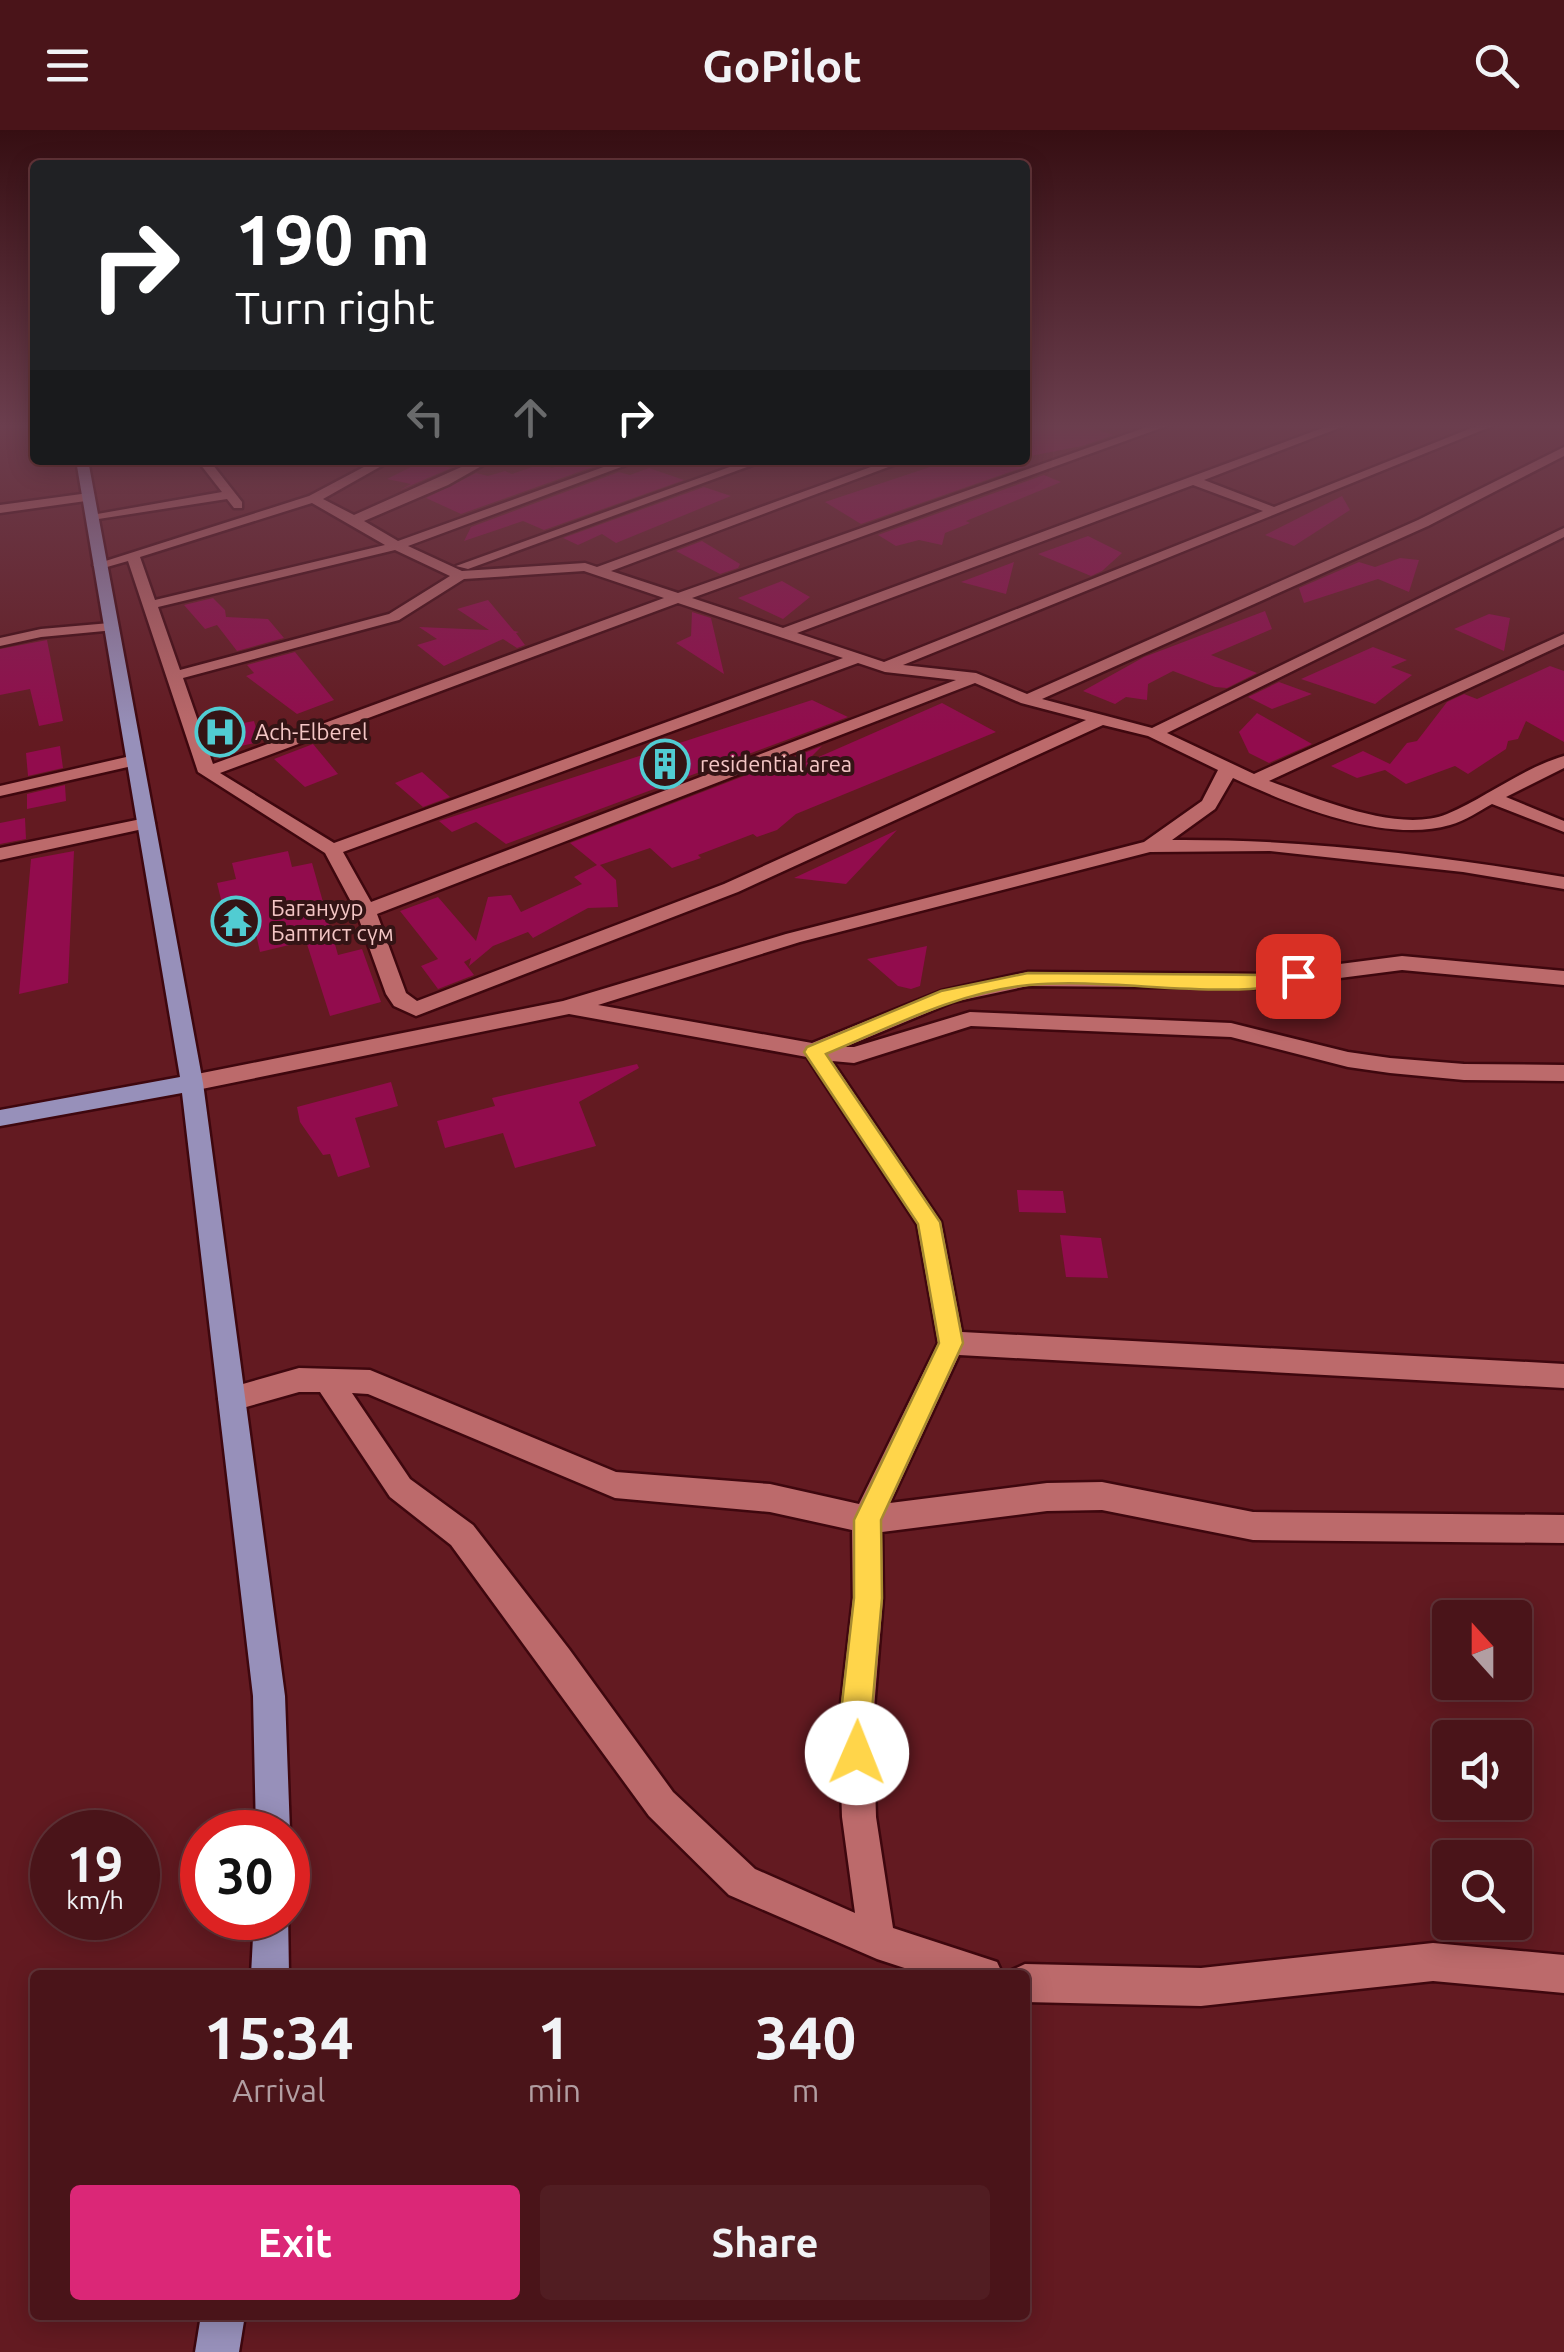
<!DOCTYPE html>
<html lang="en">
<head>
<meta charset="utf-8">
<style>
  :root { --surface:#4a1419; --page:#511d22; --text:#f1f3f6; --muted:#b29ea2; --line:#613338; --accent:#db2777 }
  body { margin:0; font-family:Ubuntu,sans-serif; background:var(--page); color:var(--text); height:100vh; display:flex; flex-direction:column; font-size:38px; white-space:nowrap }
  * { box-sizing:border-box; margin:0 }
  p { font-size:32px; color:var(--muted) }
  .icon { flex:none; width:55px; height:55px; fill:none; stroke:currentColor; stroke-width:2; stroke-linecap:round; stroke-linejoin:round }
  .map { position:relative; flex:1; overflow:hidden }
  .details { position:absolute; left:30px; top:1840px; width:1000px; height:350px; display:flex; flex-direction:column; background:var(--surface); border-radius:10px; box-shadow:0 5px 25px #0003,0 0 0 2px var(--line) }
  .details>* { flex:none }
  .guide { position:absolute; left:30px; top:30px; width:1000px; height:305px; border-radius:10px; box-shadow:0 5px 25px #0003,0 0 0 2px var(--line); background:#202124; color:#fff; overflow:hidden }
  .needle { width:65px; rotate:339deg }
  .tools { position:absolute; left:1432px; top:1470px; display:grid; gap:20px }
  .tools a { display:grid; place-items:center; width:100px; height:100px; border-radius:10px; background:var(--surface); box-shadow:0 5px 25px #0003,0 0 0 2px var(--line); font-size:50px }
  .speed { position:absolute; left:30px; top:1680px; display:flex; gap:20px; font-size:50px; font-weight:700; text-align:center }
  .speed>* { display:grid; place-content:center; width:130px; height:130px; border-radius:50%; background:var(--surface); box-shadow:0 5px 25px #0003,0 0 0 2px var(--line); line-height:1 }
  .speed small { font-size:25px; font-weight:400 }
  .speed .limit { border:15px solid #d22; background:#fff; color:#111 }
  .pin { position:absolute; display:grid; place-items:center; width:85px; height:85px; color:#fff; margin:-42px; border-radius:20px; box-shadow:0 5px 15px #0006 }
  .me { position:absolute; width:110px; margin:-55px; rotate:1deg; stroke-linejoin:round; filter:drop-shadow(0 0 8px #0008) }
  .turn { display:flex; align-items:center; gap:35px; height:210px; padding:0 40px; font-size:45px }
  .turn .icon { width:130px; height:130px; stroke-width:2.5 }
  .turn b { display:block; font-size:70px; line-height:85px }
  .lanes { display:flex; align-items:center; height:95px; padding:0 40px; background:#0003; justify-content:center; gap:50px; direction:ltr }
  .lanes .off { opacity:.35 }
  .eta { display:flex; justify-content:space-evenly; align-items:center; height:170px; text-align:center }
  .eta b { font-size:60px; font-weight:700; line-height:70px }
  .button { display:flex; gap:20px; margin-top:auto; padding:20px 40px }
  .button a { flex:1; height:115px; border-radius:10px; background:var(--accent); color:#fff; font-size:40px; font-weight:700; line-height:115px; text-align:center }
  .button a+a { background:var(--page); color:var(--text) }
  header { display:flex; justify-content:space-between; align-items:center; height:130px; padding:0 40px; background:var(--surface); font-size:45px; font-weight:700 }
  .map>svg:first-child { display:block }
</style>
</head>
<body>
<header><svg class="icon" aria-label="menu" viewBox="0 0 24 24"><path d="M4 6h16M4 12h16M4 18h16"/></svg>GoPilot<svg class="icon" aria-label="search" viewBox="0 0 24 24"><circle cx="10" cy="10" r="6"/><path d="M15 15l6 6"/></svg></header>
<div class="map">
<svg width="1564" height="2222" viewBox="0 0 1564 2222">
  <rect width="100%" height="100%" fill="#631a21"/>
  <g fill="#920c4d">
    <polygon points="1025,293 1078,293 1113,305 1082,316 1025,327"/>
    <polygon points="574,330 598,335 461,384 426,368 476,343 488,346 505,341 512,344 541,334 552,338"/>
    <polygon points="951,330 1007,330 1024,337 861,394 825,372"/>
    <polygon points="423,331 451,338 400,360 411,354 387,349"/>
    <polygon points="649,338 684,350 544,400 523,391 464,411 471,397 619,342 630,345"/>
    <polygon points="1044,345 1061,352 966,391 970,393 945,403 942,415 919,410 896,416 878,405"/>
    <polygon points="704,357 731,366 616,413 602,404 578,415 563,408"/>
    <polygon points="1342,366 1350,380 1294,416 1265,405"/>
    <polygon points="1088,406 1122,423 1102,441 1091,446 1038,424"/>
    <polygon points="702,411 740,434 738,438 720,444 676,421"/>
    <polygon points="1400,428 1419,430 1409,462 1378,449 1304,473 1299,458 1359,432 1375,437"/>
    <polygon points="1014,432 1006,464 961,452"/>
    <polygon points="782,451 810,467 783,489 738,468"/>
    <polygon points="213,468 225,480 226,487 268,489 284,508 237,521 217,495 205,499 184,475"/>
    <polygon points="488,470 514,501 519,502 516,503 525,515 517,518 503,509 444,536 417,515 437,509 419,497 489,500 457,479"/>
    <polygon points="1265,481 1272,499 1211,525 1257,543 1227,558 1215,557 1173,541 1148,554 1147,570 1126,567 1115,574 1083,561 1144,527"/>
    <polygon points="692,482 711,488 724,544 676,513 691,506"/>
    <polygon points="1489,484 1510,488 1504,521 1454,499"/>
    <polygon points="47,510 63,591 39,596 30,559 0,565 0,519"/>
    <polygon points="1373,517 1407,530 1391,537 1412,545 1375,574 1301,549"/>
    <polygon points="295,522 334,570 297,584 246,546 254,543 247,535"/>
    <polygon points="1550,536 1564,541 1564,612 1526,591 1518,609 1508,611 1506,619 1468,644 1455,636 1406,654 1385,640 1357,648 1331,636 1363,621 1390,634 1407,613 1417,611 1447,572 1464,564 1477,569"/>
    <polygon points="1279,552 1312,564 1272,579 1248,567"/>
    <polygon points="812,570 848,587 506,714 476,692 452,702 439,691"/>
    <polygon points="942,573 996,602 796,684 777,700 757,707 753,704 698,725 701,728 672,738 650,718 600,735 616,750 618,777 588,778 533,808 528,802 493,816 469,836 471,828 464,832 474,845 438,859 421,836 438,829 400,781 438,767 476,811 488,767 511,765 521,782 582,754 574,747 597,735 570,713 822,616 805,633"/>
    <polygon points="1257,583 1312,614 1269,633 1249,623 1239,602"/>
    <polygon points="254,591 260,612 222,620 217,598"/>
    <polygon points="313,614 338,644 305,657 274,629"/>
    <polygon points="60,616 63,638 28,646 26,623"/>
    <polygon points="422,642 450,667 423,677 395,653"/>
    <polygon points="65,655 66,671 27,679 27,664"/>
    <polygon points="25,688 26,709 0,714 0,693"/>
    <polygon points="897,700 846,754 794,748"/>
    <polygon points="74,721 68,853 19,864 31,729"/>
    <polygon points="288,721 292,737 312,733 338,825 362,819 381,872 330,886 306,811 260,822 256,804 231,810 217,753 236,749 232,733"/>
    <polygon points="927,816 920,856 911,859 898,856 867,829"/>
    <polygon points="637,934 639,938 579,972 596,1016 515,1038 503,1003 445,1018 437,991 495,976 492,968"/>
    <polygon points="391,952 398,976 355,988 370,1037 338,1047 330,1024 323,1025 300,992 297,977"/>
    <polygon points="1017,1060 1063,1061 1066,1083 1019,1082"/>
    <polygon points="1060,1105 1101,1108 1108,1148 1066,1147"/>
  </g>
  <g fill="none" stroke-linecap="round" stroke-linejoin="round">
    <g stroke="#3e070e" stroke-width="5">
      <g id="minor">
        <path d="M1158,293H1175L692,468L783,498L1336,293H1352L1204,350L1274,377L1484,293H1500L903,535L976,543L1027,564L1418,390L1564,317V326L1428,396L1042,569L1152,598L1564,398V407L1167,603L1254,644L1564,504V514L1269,651C1316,668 1398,704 1447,684C1487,667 1523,638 1564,626V638L1506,667L1564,691V702L1492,674C1479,681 1465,691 1450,695C1386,714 1291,675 1233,648L1215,679L1172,710C1304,709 1434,725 1564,747V759L1463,742L1270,721L1150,722L800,812L598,875L812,913L941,861L1028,842L1263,844L1402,826L1564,841V855L1402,840L1263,858L1028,856L953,872L845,917H854L970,882L1231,893L1348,922L1390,928L1464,934L1564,935V951L1464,950L1390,943L1348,937L1231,907L971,896L854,933L832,931L941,1092L962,1202L1564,1234V1258L959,1225L890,1373L1047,1353L1102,1352L1253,1382L1564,1385V1413L1253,1410L1102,1380L1047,1381L882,1402L883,1468L873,1591L876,1687L893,1798L997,1832L1003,1845H926L877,1829L729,1765L649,1686L451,1415L390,1367L320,1262H299L232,1281L222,1278L218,1269L222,1260L299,1238L370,1240L616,1342L770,1354L859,1374L938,1213L917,1094L807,927L569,884L192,961L181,953L192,945L563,871L786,804L1144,712L1202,671L1218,640L1148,606L1103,595L738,762L416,886L394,876L386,864L356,781L325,723L198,642L128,431L100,439L93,435L309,366L377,330H392L323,369L354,385L477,330H492L448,355L364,391L398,411L623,330H640L408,416L462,441L585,433L597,437L890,330H907L611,441L678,463ZM1193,355L1263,381L884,532L797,503ZM312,373L385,415L155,470L140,427ZM395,420L450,446L389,484L180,540L158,477ZM584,441L664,468L213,634L183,548L399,490L464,449ZM678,473L843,528L334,713L220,643ZM858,533L885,542L956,550L371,772L343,722ZM975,553L1021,573L1086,590L724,754L417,871L406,863L377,784ZM352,1263L368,1264L615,1368L770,1382L852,1400L853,1468L839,1591L842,1687L855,1783L755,1739L673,1662L569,1519L473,1395L410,1349Z"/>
        <polygon points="197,330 209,330 242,372 242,378 234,378 227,369 92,390 86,386 222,362"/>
        <polygon points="749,330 766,330 468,439 456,436"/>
        <polygon points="89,363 93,364 93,370 0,383 0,375"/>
        <polygon points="110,493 117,497 115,500 41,507 0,516 0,508 41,499"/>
        <polygon points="135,625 143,630 141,634 0,666 0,656"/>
        <polygon points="146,688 155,693 152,697 0,730 0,718"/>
        <polygon points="1433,1813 1564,1825 1564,1863 1433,1851 1201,1876 1025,1872 1025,1845 1010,1845 1012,1840 1025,1834 1201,1838"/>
      </g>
    </g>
    <g stroke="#3e070e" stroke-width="5">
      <g id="major">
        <polygon points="76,330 88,330 203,953 285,1566 290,1702 288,1709 288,1702 256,1702 253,1566 182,963 0,996 0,980 180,947"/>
        <polygon points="288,1782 289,1845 251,1845 254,1788 288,1788"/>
        <polygon points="201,2185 245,2185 239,2222 195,2222"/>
      </g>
    </g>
    <use href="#minor" fill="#bc6a6b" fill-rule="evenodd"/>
    <use href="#major" fill="#9790ba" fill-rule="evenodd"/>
  </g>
  <linearGradient id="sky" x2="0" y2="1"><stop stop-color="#360e12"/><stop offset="0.49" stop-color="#6b3e4e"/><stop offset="1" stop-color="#6b3e4e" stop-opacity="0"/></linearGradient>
  <rect width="1564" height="604" fill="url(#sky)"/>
  <path fill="#ffd54a" stroke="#a68a30" stroke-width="2.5" d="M1298,840L1307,846L1305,851C1221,872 1116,847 1029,855C958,862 891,897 826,924L940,1092L963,1213L881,1390L882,1468L871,1591L872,1623L868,1634L857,1638L846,1634L841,1623L840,1591L854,1468V1390L939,1213L918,1094L804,922L807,917L941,861L1028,843L1263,845Z"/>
  <defs>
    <g id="hospital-ring" transform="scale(2.5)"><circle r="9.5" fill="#341415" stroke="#51ccd2" stroke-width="1.5"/><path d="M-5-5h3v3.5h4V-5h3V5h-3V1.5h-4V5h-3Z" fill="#51ccd2"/></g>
    <g id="building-ring" transform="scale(2.5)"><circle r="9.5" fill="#341415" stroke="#51ccd2" stroke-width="1.5"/><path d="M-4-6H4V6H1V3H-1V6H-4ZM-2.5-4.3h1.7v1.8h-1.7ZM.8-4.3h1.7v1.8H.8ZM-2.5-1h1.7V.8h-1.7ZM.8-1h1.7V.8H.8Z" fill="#51ccd2"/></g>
    <g id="temple-ring" transform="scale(2.5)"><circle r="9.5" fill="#341415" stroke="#51ccd2" stroke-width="1.5"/><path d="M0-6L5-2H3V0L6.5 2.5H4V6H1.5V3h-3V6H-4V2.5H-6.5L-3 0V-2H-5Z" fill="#51ccd2"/></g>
  </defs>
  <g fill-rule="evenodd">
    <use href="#hospital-ring" x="220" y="602"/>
    <use href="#building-ring" x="665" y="634"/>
    <use href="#temple-ring" x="236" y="791"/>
  </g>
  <g text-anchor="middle" stroke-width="8" stroke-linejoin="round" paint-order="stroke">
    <g font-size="22" fill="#f4c6c5" stroke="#341415" text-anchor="start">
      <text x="255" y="610">Ach-Elberel</text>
      <text x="700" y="642">residential area</text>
      <text x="271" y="786">Багануур<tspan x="271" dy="25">Баптист сүм</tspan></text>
    </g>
  </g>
</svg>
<div class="tools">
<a><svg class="needle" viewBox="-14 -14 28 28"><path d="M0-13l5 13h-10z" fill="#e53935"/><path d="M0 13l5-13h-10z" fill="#b29ea2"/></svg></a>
<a><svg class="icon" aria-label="sound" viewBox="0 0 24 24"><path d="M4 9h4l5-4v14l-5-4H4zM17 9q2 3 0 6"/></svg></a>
<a><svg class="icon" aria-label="search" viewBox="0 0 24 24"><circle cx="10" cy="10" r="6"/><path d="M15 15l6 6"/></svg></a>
</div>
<div class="speed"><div>19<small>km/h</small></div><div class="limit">30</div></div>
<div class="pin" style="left:1298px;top:846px;background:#d93025"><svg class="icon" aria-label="arrive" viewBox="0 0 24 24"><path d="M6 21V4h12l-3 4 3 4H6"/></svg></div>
<svg class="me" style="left:857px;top:1623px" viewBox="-20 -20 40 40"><circle r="19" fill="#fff"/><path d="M0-13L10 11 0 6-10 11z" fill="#ffd54a"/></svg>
<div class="guide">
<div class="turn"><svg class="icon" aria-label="right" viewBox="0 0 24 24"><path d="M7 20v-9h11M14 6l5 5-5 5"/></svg><div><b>190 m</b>Turn right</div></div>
<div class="lanes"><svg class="icon off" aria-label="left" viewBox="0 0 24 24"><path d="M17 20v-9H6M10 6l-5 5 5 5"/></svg><svg class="icon off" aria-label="ahead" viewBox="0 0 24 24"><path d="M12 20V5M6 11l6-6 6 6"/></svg><svg class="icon" aria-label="right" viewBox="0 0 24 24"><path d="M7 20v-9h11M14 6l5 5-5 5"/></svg></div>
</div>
<section class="details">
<div class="eta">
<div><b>15:34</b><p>Arrival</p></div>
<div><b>1</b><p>min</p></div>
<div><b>340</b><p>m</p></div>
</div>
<div class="button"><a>Exit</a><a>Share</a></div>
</section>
</div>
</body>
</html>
